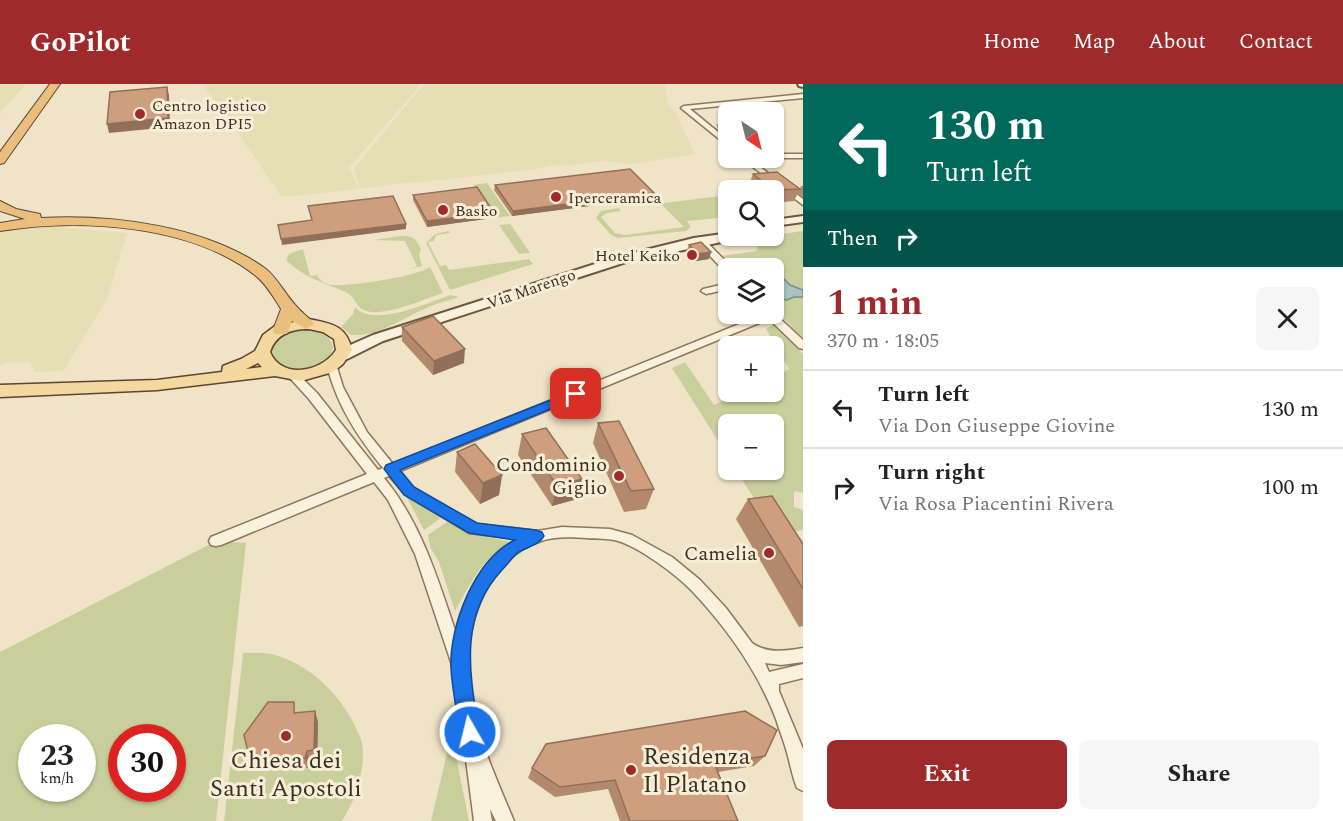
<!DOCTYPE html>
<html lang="en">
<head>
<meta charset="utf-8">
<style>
  :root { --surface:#fff; --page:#f6f6f6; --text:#202124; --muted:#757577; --line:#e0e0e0; --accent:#9e2a2b }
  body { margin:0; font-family:Spectral,serif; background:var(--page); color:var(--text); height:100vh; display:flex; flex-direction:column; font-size:22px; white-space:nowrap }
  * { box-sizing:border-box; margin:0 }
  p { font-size:20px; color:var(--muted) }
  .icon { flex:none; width:33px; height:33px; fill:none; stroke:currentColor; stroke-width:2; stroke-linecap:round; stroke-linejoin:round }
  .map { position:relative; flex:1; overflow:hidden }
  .panel { display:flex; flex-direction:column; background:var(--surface); width:540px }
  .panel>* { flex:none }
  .hud { background:#00695c; color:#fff; overflow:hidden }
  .needle { width:39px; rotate:145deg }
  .fabs { position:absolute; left:718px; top:18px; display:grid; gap:12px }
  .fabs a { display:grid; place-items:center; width:66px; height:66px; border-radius:9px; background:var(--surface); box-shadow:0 2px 4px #0004; font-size:30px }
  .speed { position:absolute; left:18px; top:640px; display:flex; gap:12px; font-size:30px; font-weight:700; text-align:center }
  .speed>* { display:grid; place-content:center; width:78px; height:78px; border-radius:50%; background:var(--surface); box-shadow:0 2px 4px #0004; line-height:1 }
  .speed small { font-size:15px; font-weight:400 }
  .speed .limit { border:9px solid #d22; background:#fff; color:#111 }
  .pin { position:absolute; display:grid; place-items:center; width:51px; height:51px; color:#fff; margin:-26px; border-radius:12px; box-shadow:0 3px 9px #0006 }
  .me { position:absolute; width:66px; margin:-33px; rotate:352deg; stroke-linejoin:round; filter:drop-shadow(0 0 4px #0008) }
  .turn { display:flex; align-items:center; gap:21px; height:126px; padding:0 24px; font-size:27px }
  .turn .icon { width:78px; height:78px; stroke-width:2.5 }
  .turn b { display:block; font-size:42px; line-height:51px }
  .then { display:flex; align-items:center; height:57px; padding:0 24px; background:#0003; gap:12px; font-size:22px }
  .round { display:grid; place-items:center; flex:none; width:63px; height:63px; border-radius:9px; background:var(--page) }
  .summary { display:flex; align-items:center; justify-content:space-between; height:102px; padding:0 24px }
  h1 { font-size:36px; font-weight:700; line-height:45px; color:var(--accent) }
  .cta { display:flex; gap:12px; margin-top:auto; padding:12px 24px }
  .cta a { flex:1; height:69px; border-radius:9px; background:var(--accent); color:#fff; font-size:24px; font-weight:700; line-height:69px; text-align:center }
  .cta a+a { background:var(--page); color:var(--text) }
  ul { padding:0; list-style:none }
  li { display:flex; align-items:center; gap:18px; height:78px; padding:0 24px; border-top:2px solid var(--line) }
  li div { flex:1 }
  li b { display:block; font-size:22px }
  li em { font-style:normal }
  header { display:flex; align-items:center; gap:36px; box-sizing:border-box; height:84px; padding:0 30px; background:var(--accent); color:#fff }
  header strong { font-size:28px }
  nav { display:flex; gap:33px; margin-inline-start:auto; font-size:21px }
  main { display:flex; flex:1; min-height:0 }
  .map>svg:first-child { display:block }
</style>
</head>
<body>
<header>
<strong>GoPilot</strong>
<nav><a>Home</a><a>Map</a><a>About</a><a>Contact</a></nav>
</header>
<main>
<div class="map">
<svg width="803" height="737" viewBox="0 0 803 737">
  <rect width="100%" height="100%" fill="#f0e4c8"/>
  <g fill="#e6deb5">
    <polygon points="0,0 26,0 0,29"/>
    <polygon points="208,0 421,0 349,84 359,105 284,113 280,111 224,28 204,3"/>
    <polygon points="424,0 665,0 668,20 676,29 695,70 632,80 604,77 564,82 553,81 537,85 414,99 408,98 360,105 354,84"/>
    <polygon points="40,142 127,149 107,215 63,287 35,288 30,278 3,279 0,282 0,147"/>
  </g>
  <g fill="#c9cf9b" fill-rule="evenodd">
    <polygon points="487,99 510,132 495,134 473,101"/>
    <polygon points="720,112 729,119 729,133 687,137 691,143 686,147 618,154 611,151 596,134 601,127 619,124 621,127 607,129 601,133 615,149 625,151 684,143 657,116 662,115 665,119"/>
    <polygon points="510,140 511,141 530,169 519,170 499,141"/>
    <polygon points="449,147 450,149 436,151 434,157 428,158 440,182 446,181 449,186 529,175 533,180 450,206 426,159 435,150"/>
    <polygon points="803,147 803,254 774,225 774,184 733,184 721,172 757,167 758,153"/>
    <path d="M401,152C412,151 417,155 421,166L419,171L422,182L410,185L417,182L405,157L374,156Z"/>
    <path d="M303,165L310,192L317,191C320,197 325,200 332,201C347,203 419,192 430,183L443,209C424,215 379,236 362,225C354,220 356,212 343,207C322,198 303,193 286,176L289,170Z"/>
    <path d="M450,211L459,213C447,217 434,220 422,226C400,236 377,253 351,251L341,243L353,230L355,223C373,244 428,219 450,211Z"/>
    <polygon points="775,240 803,270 803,409 794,407 794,423 803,426 803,446 792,448 803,492 736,386 774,386 774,340 729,340 729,374 672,284 685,278 714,321 742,308 774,308 774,293 789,285 766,245"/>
    <path d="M300,245C315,245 330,248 333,264C325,293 291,288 271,276L269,262C276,252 288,247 300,245Z"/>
    <polygon points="404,408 441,434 424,446"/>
    <path d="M447,438L478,451L511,458C483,472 470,501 455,527L439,478L430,463L428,451Z"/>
    <path d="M216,457L246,459L216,737H0V568ZM32,654H82V705H32ZM122,654H172V705H122Z"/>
    <path d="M243,569C253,569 265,568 275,571C311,582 339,609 355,642C357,647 361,653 362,659C366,685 356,715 342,737H224Z"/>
    <polygon points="454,663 469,737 431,737 448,665"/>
  </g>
  <path fill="#a9c4bc" stroke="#6f938a" stroke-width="1.5" d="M774,192L783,194L790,201L803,206V213H794L787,216C772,214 774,205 774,192Z"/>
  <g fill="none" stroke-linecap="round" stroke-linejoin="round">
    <g stroke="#8d765c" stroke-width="3">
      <g id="minor">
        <polygon points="803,10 803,14 690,25 729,57 729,63 681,24 684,22"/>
        <polygon points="774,70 803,70 803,74 771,74 774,74"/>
        <polygon points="741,74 748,74 803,115 803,121"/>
        <polygon points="700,153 703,154 732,184 729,184 729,190 726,189 697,158 696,156"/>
        <polygon points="729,199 729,205 706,210 701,207 703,205"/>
        <path d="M774,229L803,256V265L799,264L769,235L400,387L413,404L476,440L537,447L562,443L610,445L632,451L672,473L700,496L726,524L752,559C767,570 786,567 803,564V578L781,581L765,579L769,588L803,580V594L779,600V607L803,665V707L797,704C792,692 790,678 786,665C783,655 779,645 776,635C758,588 727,544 692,507C677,491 639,463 618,457C608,454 596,455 586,454C572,453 555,452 541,457C490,474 468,532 468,582C468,591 470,600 471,609C479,658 495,692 514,737H496L490,725L492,737H474L466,676L469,670L459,629L452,581L415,470L388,416L374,398L221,461L216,462L211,461L209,457L211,453L367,390L309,315L289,293L288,291L289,289H297L317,309L378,386L383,384C357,352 338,323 327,282L328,280H336L343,303L367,348L393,380L764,230ZM389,392L405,410L469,449L518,455C484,471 463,514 456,549C438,496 421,438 384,394Z"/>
      </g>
    </g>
    <g stroke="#6f573f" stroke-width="4">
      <g id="secondary">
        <polygon points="798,0 803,0 803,3 799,2"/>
        <polygon points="803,132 803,138 774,142 774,136"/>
        <polygon points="729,149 729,152 737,152 731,156 626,178 383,257 347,275 342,277 335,272 348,262 373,251 617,173 694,154"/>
      </g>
    </g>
    <g stroke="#5b4430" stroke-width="3">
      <path id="primary" d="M309,235C332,240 346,241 352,266L343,280L333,288L301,297L275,292L157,306L0,313V301L157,296L222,288L223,282L241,275L255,267L263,251L275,242ZM309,245L323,248L334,255L336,266C322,288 282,296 270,268C276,250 291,245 309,245ZM258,279L262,283L246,285Z"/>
    </g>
    <g stroke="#5b4430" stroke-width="2">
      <g id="trunk">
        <polygon points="50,0 60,0 4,79 0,80 0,68"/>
        <path d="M0,117L16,125L40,130L41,134C112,130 207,142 266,185C279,196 286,212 298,224C303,230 310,234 314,240L306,245L292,237L287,250H275L273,246L281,225C274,214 267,201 256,192C191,140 78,134 0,147V139L25,135L0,127Z"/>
      </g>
    </g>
    <use href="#minor" fill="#faf1dc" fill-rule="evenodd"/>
    <use href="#secondary" fill="#faf1dc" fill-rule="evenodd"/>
    <use href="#primary" fill="#f3d9a0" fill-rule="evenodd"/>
    <use href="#trunk" fill="#eabe7c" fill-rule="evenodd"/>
  </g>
  <g fill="#b2896c">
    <polygon points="729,40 729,51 725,51 717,44 718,41"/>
    <polygon points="753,90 800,105 801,102 803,102 803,114 798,109 794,117 774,119 774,106 753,106 748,103"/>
    <polygon points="495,101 654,109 652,114 512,132 494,106"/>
    <polygon points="413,111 494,129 493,134 427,143 413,116"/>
    <polygon points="689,161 711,168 709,175 696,177 686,168"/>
    <polygon points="402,243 464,279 433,291 402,257"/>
    <polygon points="598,339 654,405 646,425 624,428 593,359"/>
    <polygon points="522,350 577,415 552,422 518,371"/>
    <polygon points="457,368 502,391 499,411 480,420 455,388"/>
    <polygon points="748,415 803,460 803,542 799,543 736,435"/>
    <polygon points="297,629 318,638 317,677 309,678 308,684 260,684 252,675 247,664"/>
    <polygon points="765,672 754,682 718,688 738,737 620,737 608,705 555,713 528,694 532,684"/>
  </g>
  <g fill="#916f58">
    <polygon points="167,3 169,11 170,43 109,49 107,40"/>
    <polygon points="654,109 652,114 512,132 513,127"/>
    <polygon points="494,129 493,134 427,143 427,137"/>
    <polygon points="406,140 406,145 282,161 281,155"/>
    <polygon points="711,168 709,175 696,177 698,170"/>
    <polygon points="465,265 464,279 433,291 434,277"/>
    <polygon points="502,391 499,411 480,420 483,399"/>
    <polygon points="582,395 577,415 552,422 557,402"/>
    <polygon points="315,627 318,638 317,677 314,666"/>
    <polygon points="307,667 309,678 308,684 305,674"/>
  </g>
  <g fill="#cf9f7d" stroke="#916f58" stroke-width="1.5">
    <polygon points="167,3 168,34 107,40 110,8"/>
    <polygon points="729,40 729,48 726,48 718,41"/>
    <polygon points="630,85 654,109 513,127 495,101"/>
    <polygon points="777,88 800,105 773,106 753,90"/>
    <polygon points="477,103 494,129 427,137 413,111"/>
    <polygon points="393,112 406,140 281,155 278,141 312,136 308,122"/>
    <polygon points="701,158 711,168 698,170 689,161"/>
    <polygon points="433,232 465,265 434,277 402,243"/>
    <polygon points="619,337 654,405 631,407 598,339"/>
    <polygon points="546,344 582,395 557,402 522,350"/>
    <polygon points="475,360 502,391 483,399 457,368"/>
    <polygon points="772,412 803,460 803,505 748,415"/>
    <polygon points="268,618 294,618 294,629 315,627 314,666 307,667 305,674 256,674 247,664 244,651"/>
    <polygon points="745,627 777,646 765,672 714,679 738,737 630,737 615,696 560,703 532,684 546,660"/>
  </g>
  <path fill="#1a73e8" stroke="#114b97" stroke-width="1.5" d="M576,306L580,307L582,310L580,313L400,386L414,403L477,439L536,446L542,448L544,452C539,462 525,463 517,469C512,474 507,481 502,486C458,533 470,591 479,648L476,655L470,658L463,655L460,648C457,627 452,605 451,584C449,542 475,475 515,456L469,449L404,411L384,385L386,381Z"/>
  <g fill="#9e2a2b" stroke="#f7eed8" stroke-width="2">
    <circle cx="140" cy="30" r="6"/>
    <circle cx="556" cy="113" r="6"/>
    <circle cx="443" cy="126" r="6"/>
    <circle cx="692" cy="171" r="6"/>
    <circle cx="619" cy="392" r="6"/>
    <circle cx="769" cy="469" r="6"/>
    <circle cx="286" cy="652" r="6"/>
    <circle cx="631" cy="686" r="6"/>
  </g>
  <g text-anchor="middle" stroke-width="6" stroke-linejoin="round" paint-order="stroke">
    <g font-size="16" fill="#3d2e20" stroke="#f7eed8" text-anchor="start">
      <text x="152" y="27">Centro logistico<tspan x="152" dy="18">Amazon DPI5</tspan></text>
      <text x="568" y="119">Iperceramica</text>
      <text x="455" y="132">Basko</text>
      <text x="680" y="177" text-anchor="end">Hotel Keiko</text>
    </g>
    <g font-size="16" fill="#3d2e20" stroke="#f7eed8">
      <text transform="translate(531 204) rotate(-19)" y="6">Via Marengo</text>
    </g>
    <g font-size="20" fill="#3d2e20" stroke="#f7eed8" text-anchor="end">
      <text x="607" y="387">Condominio<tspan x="607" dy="23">Giglio</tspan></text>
      <text x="757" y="476">Camelia</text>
    </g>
    <g font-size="24" fill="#3d2e20" stroke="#f7eed8" text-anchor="start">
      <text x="643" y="680">Residenza<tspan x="643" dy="28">Il Platano</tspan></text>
      <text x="286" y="684" text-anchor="middle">Chiesa dei<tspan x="286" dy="28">Santi Apostoli</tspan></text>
    </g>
  </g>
</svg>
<div class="fabs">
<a><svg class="needle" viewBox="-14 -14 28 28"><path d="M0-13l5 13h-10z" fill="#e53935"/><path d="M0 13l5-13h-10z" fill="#757577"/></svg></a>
<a><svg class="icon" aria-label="search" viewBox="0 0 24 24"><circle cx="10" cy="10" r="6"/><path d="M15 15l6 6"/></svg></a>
<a><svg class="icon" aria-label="layers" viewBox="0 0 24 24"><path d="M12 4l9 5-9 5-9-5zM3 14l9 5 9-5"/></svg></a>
<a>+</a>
<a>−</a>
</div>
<div class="speed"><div>23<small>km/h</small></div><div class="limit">30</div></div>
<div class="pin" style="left:576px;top:310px;background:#d93025"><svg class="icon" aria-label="arrive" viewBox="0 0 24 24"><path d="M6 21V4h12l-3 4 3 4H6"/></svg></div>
<svg class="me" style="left:470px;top:648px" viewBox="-20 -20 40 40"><circle r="17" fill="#1a73e8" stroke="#fff" stroke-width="3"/><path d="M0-11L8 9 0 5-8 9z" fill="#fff"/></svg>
</div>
<section class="panel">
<div class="hud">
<div class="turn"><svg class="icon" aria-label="left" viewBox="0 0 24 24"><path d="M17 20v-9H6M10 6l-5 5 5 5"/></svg><div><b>130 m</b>Turn left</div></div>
<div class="then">Then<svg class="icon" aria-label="right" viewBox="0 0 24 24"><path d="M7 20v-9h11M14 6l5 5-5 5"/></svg></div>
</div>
<div class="summary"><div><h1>1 min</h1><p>370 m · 18:05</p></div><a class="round"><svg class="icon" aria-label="close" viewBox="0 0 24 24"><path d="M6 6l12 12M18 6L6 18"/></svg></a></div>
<ul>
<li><svg class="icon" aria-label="left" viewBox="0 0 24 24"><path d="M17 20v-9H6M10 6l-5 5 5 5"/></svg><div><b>Turn left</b><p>Via Don Giuseppe Giovine</p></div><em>130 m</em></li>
<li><svg class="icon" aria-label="right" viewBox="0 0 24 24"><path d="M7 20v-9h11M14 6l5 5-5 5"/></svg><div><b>Turn right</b><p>Via Rosa Piacentini Rivera</p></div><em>100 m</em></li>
</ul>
<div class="cta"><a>Exit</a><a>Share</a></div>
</section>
</main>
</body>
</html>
